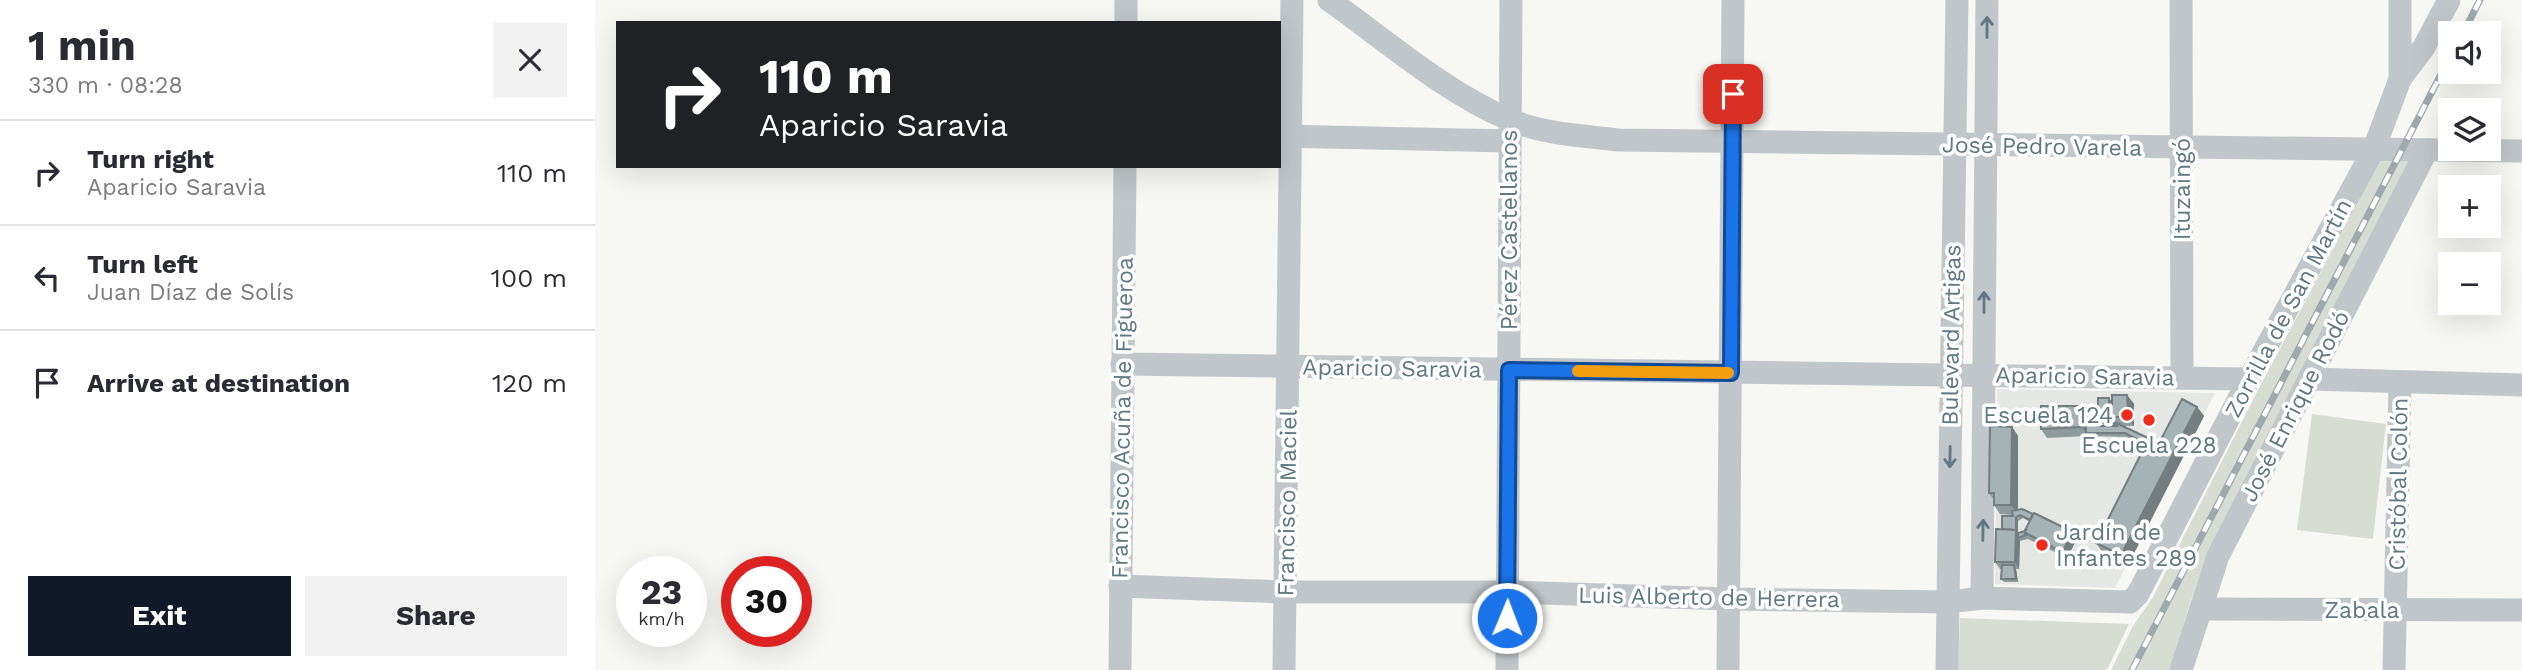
<!DOCTYPE html>
<html lang="en">
<head>
<meta charset="utf-8">
<style>
  :root { --surface:#fff; --page:#f2f2f3; --text:#2b2b33; --muted:#7c7c81; --line:#e1e1e2; --accent:#111827 }
  body { margin:0; font-family:"Work Sans",sans-serif; background:var(--page); color:var(--text); height:100vh; display:flex; flex-direction:column; font-size:26px; white-space:nowrap }
  * { box-sizing:border-box; margin:0 }
  p { font-size:23px; color:var(--muted) }
  .icon { flex:none; width:38px; height:38px; fill:none; stroke:currentColor; stroke-width:2; stroke-linecap:round; stroke-linejoin:round }
  .map { position:relative; flex:1; overflow:hidden }
  .sheet { display:flex; flex-direction:column; background:var(--surface); width:595px }
  .sheet>* { flex:none }
  .top-card { position:absolute; left:21px; top:21px; width:665px; height:147px; border-radius:0px; box-shadow:0 7px 28px #0002; background:#202124; color:#fff; overflow:hidden }
  .buttons { position:absolute; left:1843px; top:21px; display:grid; gap:14px }
  .buttons a { display:grid; place-items:center; width:63px; height:63px; border-radius:0px; background:var(--surface); box-shadow:0 7px 28px #0002; font-size:35px }
  .speed { position:absolute; left:21px; top:556px; display:flex; gap:14px; font-size:35px; font-weight:700; text-align:center }
  .speed>* { display:grid; place-content:center; width:91px; height:91px; border-radius:50%; background:var(--surface); box-shadow:0 7px 28px #0002; line-height:1 }
  .speed small { font-size:18px; font-weight:400 }
  .speed .limit { border:10px solid #d22; background:#fff; color:#111 }
  .pin { position:absolute; display:grid; place-items:center; width:60px; height:60px; color:#fff; margin:-30px; border-radius:14px; box-shadow:0 4px 10px #0006 }
  .me { position:absolute; width:77px; margin:-38px; rotate:1deg; stroke-linejoin:round; filter:drop-shadow(0 0 5px #0008) }
  .turn { display:flex; align-items:center; gap:24px; height:147px; padding:0 28px; font-size:32px }
  .turn .icon { width:91px; height:91px; stroke-width:2.5 }
  .turn b { display:block; font-size:49px; line-height:60px }
  .round { display:grid; place-items:center; flex:none; width:74px; height:74px; border-radius:0px; background:var(--page) }
  .headline { display:flex; align-items:center; justify-content:space-between; height:119px; padding:0 28px }
  h1 { font-size:42px; font-weight:700; line-height:52px }
  .primary-button { display:flex; gap:14px; margin-top:auto; padding:14px 28px }
  .primary-button a { flex:1; height:80px; border-radius:0px; background:var(--accent); color:#fff; font-size:28px; font-weight:700; line-height:80px; text-align:center }
  .primary-button a+a { background:var(--page); color:var(--text) }
  ul { padding:0; list-style:none }
  li { display:flex; align-items:center; gap:21px; height:105px; padding:0 28px; border-top:2px solid var(--line) }
  li div { flex:1 }
  li b { display:block; font-size:26px }
  li em { font-style:normal }
  main { display:flex; flex:1; min-height:0 }
  .map>svg:first-child { display:block }
</style>
</head>
<body>
<main>
<section class="sheet">
<div class="headline"><div><h1>1 min</h1><p>330 m · 08:28</p></div><a class="round"><svg class="icon" aria-label="close" viewBox="0 0 24 24"><path d="M6 6l12 12M18 6L6 18"/></svg></a></div>
<ul>
<li><svg class="icon" aria-label="right" viewBox="0 0 24 24"><path d="M7 20v-9h11M14 6l5 5-5 5"/></svg><div><b>Turn right</b><p>Aparicio Saravia</p></div><em>110 m</em></li>
<li><svg class="icon" aria-label="left" viewBox="0 0 24 24"><path d="M17 20v-9H6M10 6l-5 5 5 5"/></svg><div><b>Turn left</b><p>Juan Díaz de Solís</p></div><em>100 m</em></li>
<li><svg class="icon" aria-label="arrive" viewBox="0 0 24 24"><path d="M6 21V4h12l-3 4 3 4H6"/></svg><div><b>Arrive at destination</b></div><em>120 m</em></li>
</ul>
<div class="primary-button"><a>Exit</a><a>Share</a></div>
</section>
<div class="map">
<svg width="1927" height="670" viewBox="0 0 1927 670">
  <rect width="100%" height="100%" fill="#f7f7f4"/>
  <polygon fill="#e5e7e5" points="1402,389 1620,393 1520,588 1400,584"/>
  <g fill="#d8ddd3">
    <path d="M1786,160H1816L1606,573C1593,605 1586,638 1574,670H1516L1538,626L1558,597L1668,380Z"/>
    <polygon points="1717,414 1791,424 1778,539 1702,530"/>
    <polygon points="1365,618 1534,624 1512,670 1363,670"/>
  </g>
  <g fill="none" stroke-linecap="round" stroke-linejoin="round">
    <g stroke="#c0c6c9" stroke-width="23">
      <path d="M734,0C792,41 848,91 913,119C947,134 988,136 1024,140L1927,151"/>
      <polyline points="1586,0 1587,378"/>
      <polyline points="531,23 531,0"/>
      <polyline points="1805,79 1829,47 1854,0"/>
      <polyline points="684,136 914,141"/>
      <polyline points="527,364 1654,379"/>
      <polyline points="1714,379 1927,385"/>
      <polyline points="525,586 690,592 913,592 1134,599 1353,602 1387,598 1535,602 1543,594 1654,379 1779,149 1805,79 1805,0"/>
      <polyline points="1387,598 1392,0"/>
      <polyline points="1607,609 1927,610"/>
      <polyline points="525,670 530,166"/>
      <polyline points="689,670 697,0"/>
      <polyline points="912,670 916,0"/>
      <polyline points="1133,670 1138,0"/>
      <polyline points="1352,670 1362,0"/>
      <polyline points="1586,670 1623,556 1832,150"/>
      <polyline points="1799,670 1805,382"/>
    </g>
    <g stroke="#9fa9ad" stroke-width="7">
      <g id="rail">
        <polyline points="1868,33 1885,0"/>
        <polyline points="1537,670 1855,57"/>
      </g>
    </g>
    <use href="#rail" stroke="#fff" stroke-width="4.5" stroke-dasharray="13" stroke-linecap="butt"/>
  </g>
  <g fill="#8f9a9d" fill-rule="evenodd">
    <path d="M1532,395L1539,404V426H1528L1564,443L1602,407L1609,416L1533,565L1507,552L1501,543L1550,446L1532,437L1493,436L1452,438L1446,429L1487,406L1492,414L1503,416L1514,398L1517,402ZM1504,418L1509,426H1504Z"/>
    <path d="M1417,427L1423,436V510L1482,539L1472,558L1433,539L1425,541L1424,569H1421L1423,582H1409L1406,579L1407,569H1405L1400,562L1407,529L1418,515L1405,514L1399,505V500L1394,493ZM1428,518L1435,522L1430,531L1423,533V521Z"/>
  </g>
  <g fill="#747d7f">
    <polygon points="1532,395 1539,404 1539,426 1533,417"/>
    <polygon points="1514,398 1520,407 1517,417 1520,422 1520,426 1514,416"/>
    <polygon points="1487,406 1493,415 1491,433 1487,427"/>
    <polygon points="1602,407 1609,416 1533,565 1526,555"/>
    <polygon points="1417,427 1423,436 1423,515 1416,505"/>
    <polygon points="1421,517 1423,521 1423,533 1421,530"/>
    <polygon points="1421,530 1425,536 1423,538 1425,541 1424,569 1420,562"/>
    <polygon points="1478,532 1482,539 1472,558 1467,552"/>
    <polygon points="1419,565 1421,569 1423,582 1421,579"/>
  </g>
  <g fill="#a6b3b6" stroke="#747d7f" stroke-width="2">
    <polygon points="1517,395 1532,395 1533,417 1517,417"/>
    <rect x="1503" y="398" width="11" height="18"/>
    <polygon points="1587,399 1602,407 1526,555 1501,543 1551,444 1561,449"/>
    <polygon points="1446,406 1487,406 1487,427 1446,429"/>
    <polygon points="1491,414 1502,414 1502,426 1522,426 1521,423 1564,443 1561,449 1551,444 1530,433 1491,433"/>
    <polygon points="1395,426 1417,427 1416,505 1399,505 1399,493 1394,493"/>
    <polygon points="1427,509 1438,514 1435,520 1425,515 1421,517 1421,530 1407,529 1407,516 1418,516 1417,511"/>
    <polygon points="1439,513 1478,532 1467,552 1429,532"/>
    <polygon points="1401,529 1421,530 1420,562 1400,562"/>
    <polygon points="1430,531 1429,532 1431,535 1423,538 1423,533"/>
    <polygon points="1407,565 1419,565 1421,579 1406,579"/>
  </g>
  <defs><path id="oneway-shaft" d="M-6 0H5M1.5-3L5.5 0L1.5 3" fill="none" stroke-width="1.6" stroke-linecap="round" stroke-linejoin="round" transform="scale(1.75)"/></defs>
  <g stroke="#607881">
    <use href="#oneway-shaft" transform="translate(1392 27) rotate(-90)"/>
    <use href="#oneway-shaft" transform="translate(1389 302) rotate(-90)"/>
    <use href="#oneway-shaft" transform="translate(1355 457) rotate(91)"/>
    <use href="#oneway-shaft" transform="translate(1388 530) rotate(-89)"/>
  </g>
  <g fill="none" stroke-linecap="round" stroke-linejoin="round">
    <g stroke="#114b97" stroke-width="18">
      <polyline id="route" points="912,618 914,370 1136,373 1138,94"/>
    </g>
    <use href="#route" stroke="#1a73e8" stroke-width="12"/>
    <polyline stroke="#f59e0b" stroke-width="12" points="983,371 1133,373"/>
  </g>
  <g fill="#f02c1c" stroke="#fff" stroke-width="2.5">
    <circle cx="1532" cy="415" r="7"/>
    <circle cx="1554" cy="420" r="7"/>
    <circle cx="1447" cy="545" r="7"/>
  </g>
  <g text-anchor="middle" stroke-width="7" stroke-linejoin="round" paint-order="stroke">
    <g font-size="23" fill="#607881" stroke="#fff">
      <text transform="translate(1447 146) rotate(1)" y="8">José Pedro Varela</text>
      <text transform="translate(1587 189) rotate(-90)" y="8">Ituzaingó</text>
      <text transform="translate(914 230) rotate(-90)" y="8">Pérez Castellanos</text>
      <text transform="translate(1693 308) rotate(-62)" y="8">Zorrilla de San Martín</text>
      <text transform="translate(1356 335) rotate(-89)" y="8">Bulevard Artigas</text>
      <text transform="translate(797 368) rotate(1)" y="8">Aparicio Saravia</text>
      <text transform="translate(1490 376) rotate(1)" y="8">Aparicio Saravia</text>
      <text transform="translate(1700 406) rotate(-63)" y="8">José Enrique Rodó</text>
      <text transform="translate(527 418) rotate(-89)" y="8">Francisco Acuña de Figueroa</text>
      <text transform="translate(1803 484) rotate(-89)" y="8">Cristóbal Colón</text>
      <text transform="translate(692 503) rotate(-89)" y="8">Francisco Maciel</text>
      <text transform="translate(1114 597) rotate(1)" y="8">Luis Alberto de Herrera</text>
      <text x="1767" y="618">Zabala</text>
    </g>
    <g font-size="23" fill="#607881" stroke="#fff" text-anchor="end">
      <text x="1518" y="423">Escuela 124</text>
      <text x="1554" y="453" text-anchor="middle">Escuela 228</text>
      <text x="1461" y="540" text-anchor="start">Jardín de<tspan x="1461" dy="26">Infantes 289</tspan></text>
    </g>
  </g>
</svg>
<div class="buttons">
<a><svg class="icon" aria-label="sound" viewBox="0 0 24 24"><path d="M4 9h4l5-4v14l-5-4H4zM17 9q2 3 0 6"/></svg></a>
<a><svg class="icon" aria-label="layers" viewBox="0 0 24 24"><path d="M12 4l9 5-9 5-9-5zM3 14l9 5 9-5"/></svg></a>
<a>+</a>
<a>−</a>
</div>
<div class="speed"><div>23<small>km/h</small></div><div class="limit">30</div></div>
<div class="pin" style="left:1138px;top:94px;background:#d93025"><svg class="icon" aria-label="arrive" viewBox="0 0 24 24"><path d="M6 21V4h12l-3 4 3 4H6"/></svg></div>
<svg class="me" style="left:912px;top:618px" viewBox="-20 -20 40 40"><circle r="17" fill="#1a73e8" stroke="#fff" stroke-width="3"/><path d="M0-11L8 9 0 5-8 9z" fill="#fff"/></svg>
<div class="top-card">
<div class="turn"><svg class="icon" aria-label="right" viewBox="0 0 24 24"><path d="M7 20v-9h11M14 6l5 5-5 5"/></svg><div><b>110 m</b>Aparicio Saravia</div></div>
</div>
</div>
</main>
</body>
</html>
